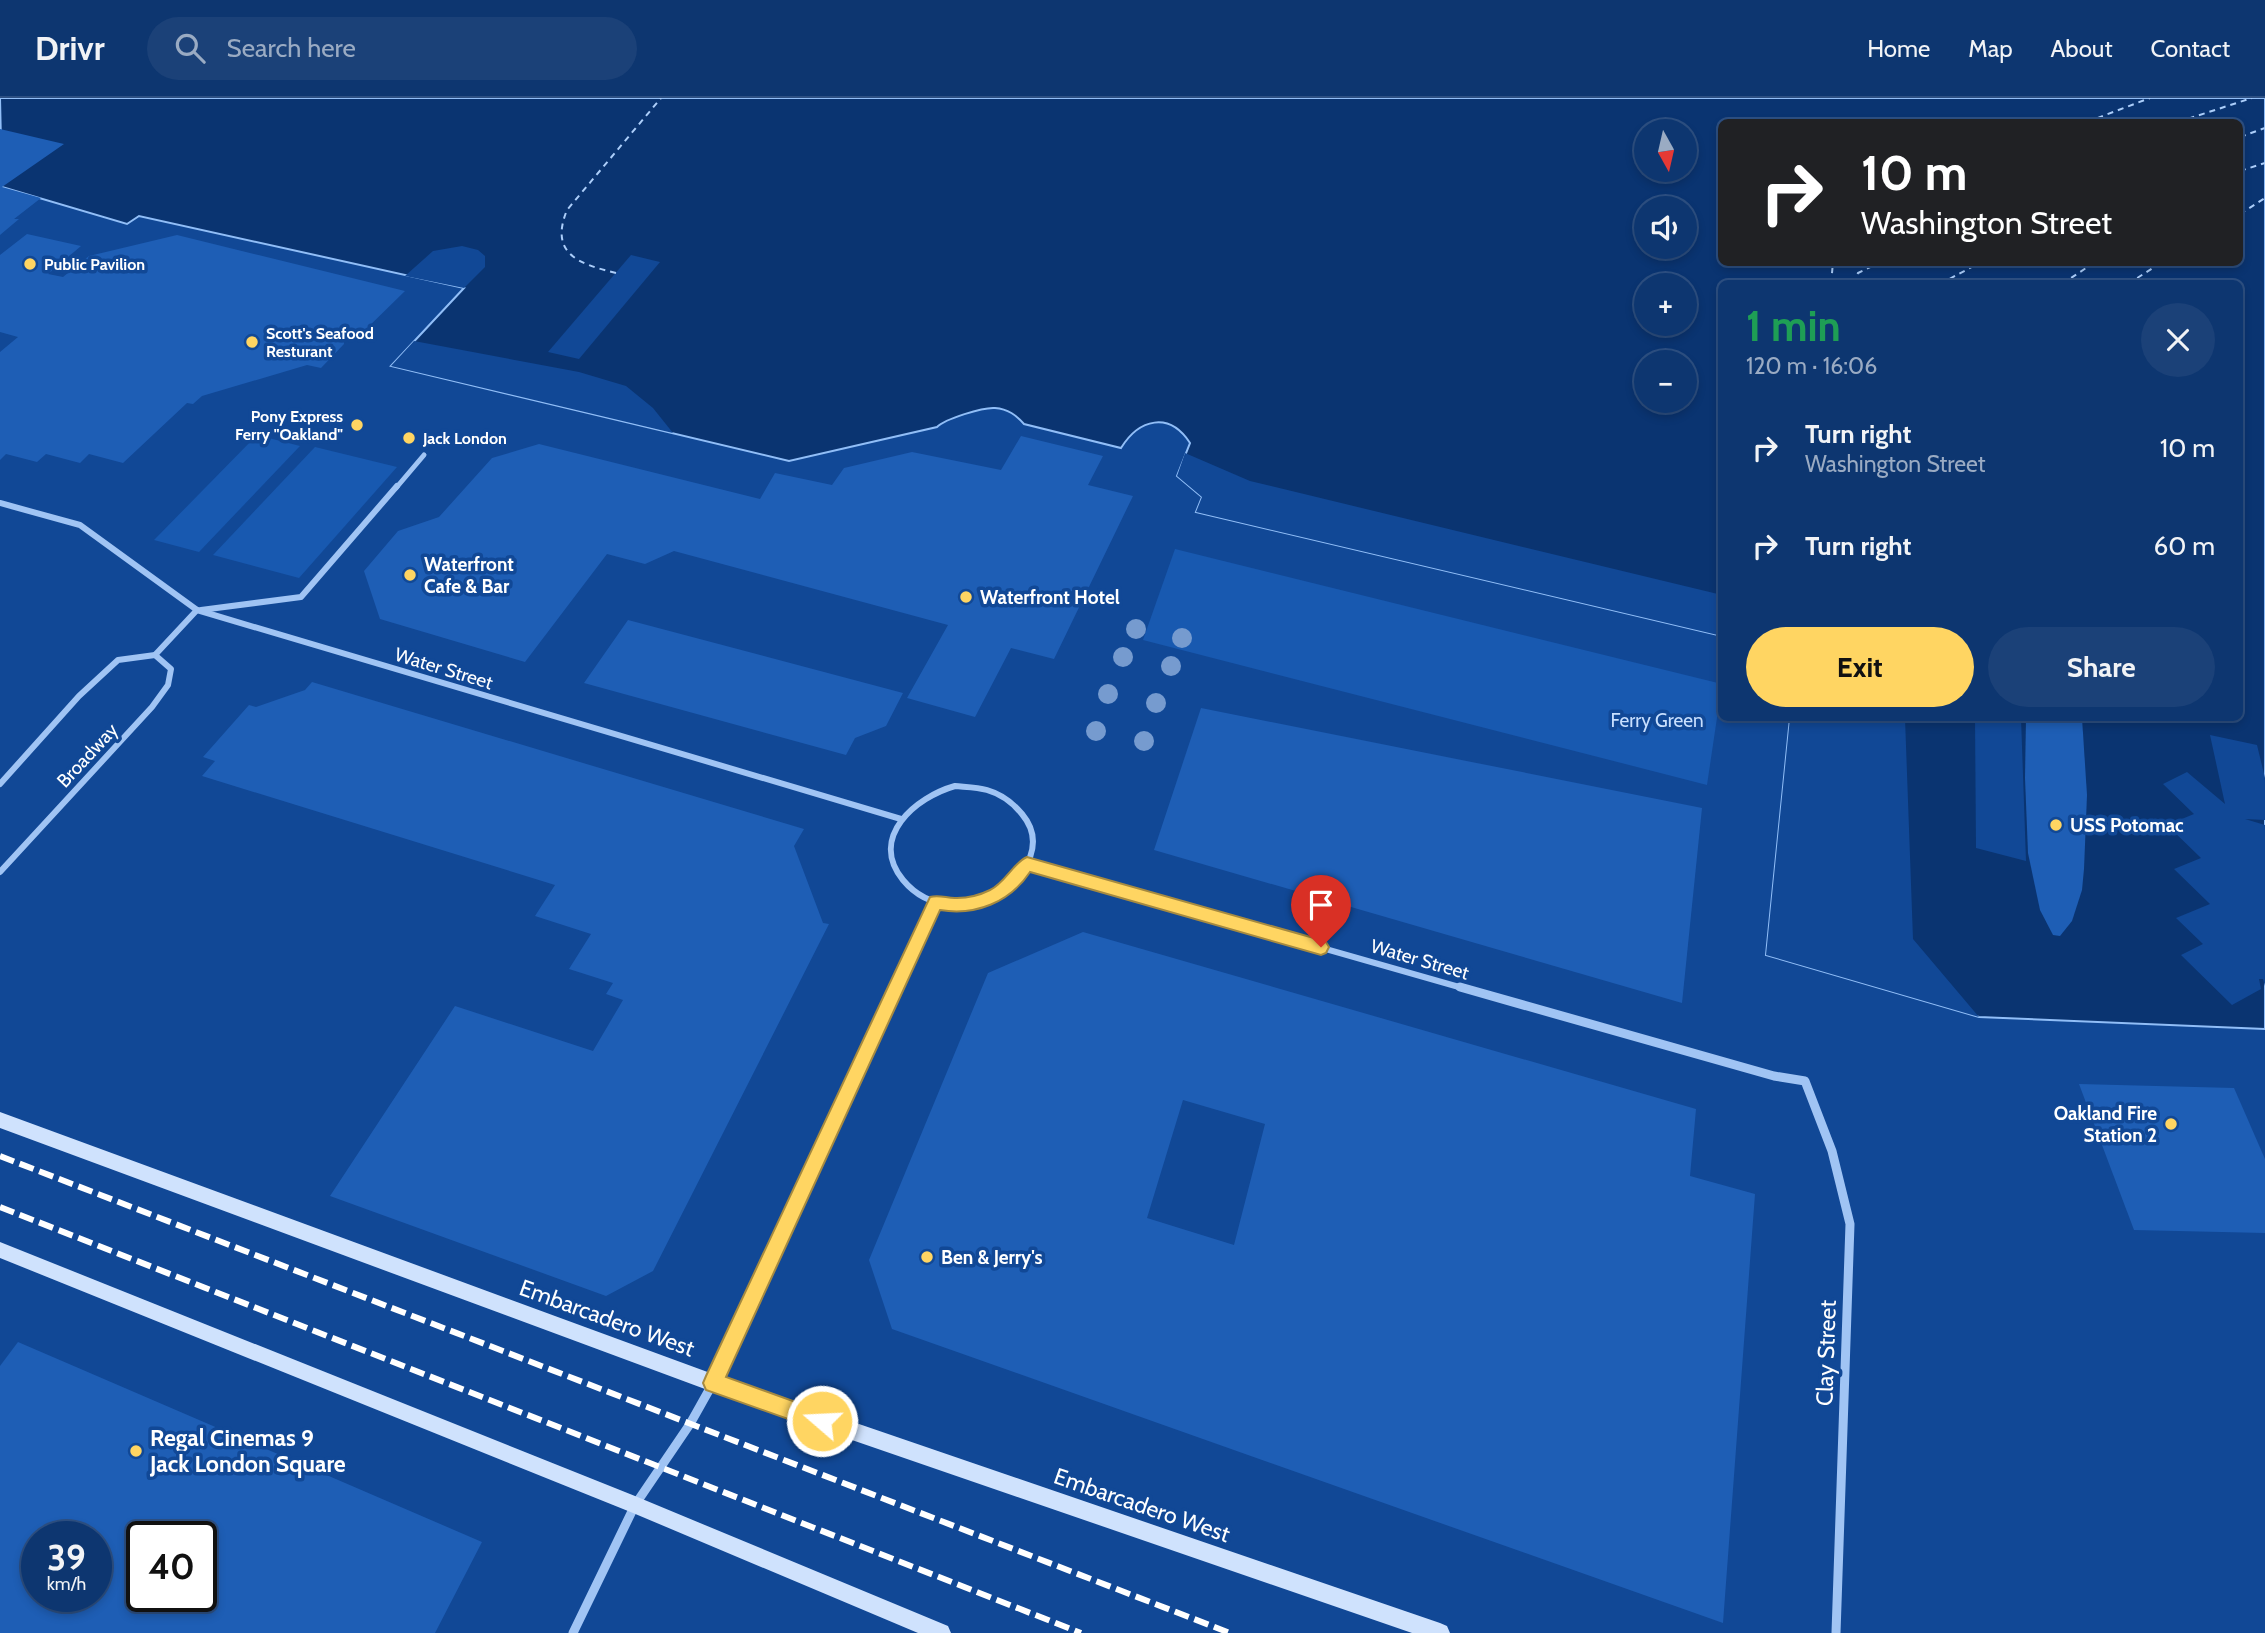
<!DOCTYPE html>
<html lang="en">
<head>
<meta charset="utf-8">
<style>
  :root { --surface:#0d3670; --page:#1b4178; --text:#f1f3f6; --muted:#9aabc3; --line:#2d5083; --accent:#ffd562 }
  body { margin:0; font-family:Cabin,sans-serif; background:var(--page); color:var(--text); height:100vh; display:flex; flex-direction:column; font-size:26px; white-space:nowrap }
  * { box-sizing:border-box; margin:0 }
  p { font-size:23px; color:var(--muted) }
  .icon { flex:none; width:38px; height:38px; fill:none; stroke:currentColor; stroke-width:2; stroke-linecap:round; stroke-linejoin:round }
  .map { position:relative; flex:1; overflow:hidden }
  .drawer { position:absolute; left:1718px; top:182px; width:525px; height:441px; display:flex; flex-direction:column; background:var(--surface); border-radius:10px; box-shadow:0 4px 10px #0003,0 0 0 2px var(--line) }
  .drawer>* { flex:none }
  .top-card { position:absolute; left:1718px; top:21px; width:525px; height:147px; border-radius:10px; box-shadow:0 4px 10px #0003,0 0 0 2px var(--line); background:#202124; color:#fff; overflow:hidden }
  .needle { width:46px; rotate:172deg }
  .buttons { position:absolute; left:1634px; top:21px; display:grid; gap:14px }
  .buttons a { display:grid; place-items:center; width:63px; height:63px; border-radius:50%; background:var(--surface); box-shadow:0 4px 10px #0003,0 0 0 2px var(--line); font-size:35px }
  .speed { position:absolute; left:21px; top:1423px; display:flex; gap:14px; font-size:35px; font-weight:700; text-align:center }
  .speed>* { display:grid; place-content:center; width:91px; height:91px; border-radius:50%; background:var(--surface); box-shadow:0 4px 10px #0003,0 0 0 2px var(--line); line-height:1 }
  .speed small { font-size:18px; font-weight:400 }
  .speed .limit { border:4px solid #111; border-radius:10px; background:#fff; color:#111 }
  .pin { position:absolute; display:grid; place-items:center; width:60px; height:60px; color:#fff; margin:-72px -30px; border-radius:50% 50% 50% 0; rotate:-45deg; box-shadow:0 0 7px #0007 }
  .pin .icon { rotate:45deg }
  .me { position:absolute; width:77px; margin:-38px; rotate:289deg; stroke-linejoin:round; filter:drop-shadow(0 0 5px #0008) }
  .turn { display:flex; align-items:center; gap:24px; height:147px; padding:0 28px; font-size:32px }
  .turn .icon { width:91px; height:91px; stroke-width:2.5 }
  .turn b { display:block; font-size:49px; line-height:60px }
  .round { display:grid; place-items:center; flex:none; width:74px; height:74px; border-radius:37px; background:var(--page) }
  .summary { display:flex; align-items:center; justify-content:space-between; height:119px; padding:0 28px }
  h1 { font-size:42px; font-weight:800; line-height:52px; color:#1e9e55 }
  .action { display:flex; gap:14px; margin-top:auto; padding:14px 28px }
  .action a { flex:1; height:80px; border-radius:42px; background:var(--accent); color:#111; font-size:28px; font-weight:800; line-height:80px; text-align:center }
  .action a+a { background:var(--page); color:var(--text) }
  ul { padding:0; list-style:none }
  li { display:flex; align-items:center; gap:21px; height:98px; padding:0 28px }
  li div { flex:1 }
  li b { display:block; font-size:26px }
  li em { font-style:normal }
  header { display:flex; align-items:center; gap:42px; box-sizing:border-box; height:98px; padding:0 35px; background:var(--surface); border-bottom:2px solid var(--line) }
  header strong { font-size:33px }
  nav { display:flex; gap:38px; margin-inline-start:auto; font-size:24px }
  .search { width:490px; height:63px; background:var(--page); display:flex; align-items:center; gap:18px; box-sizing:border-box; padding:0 24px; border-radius:38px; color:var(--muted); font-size:26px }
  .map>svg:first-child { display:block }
</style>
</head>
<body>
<header>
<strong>Drivr</strong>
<div class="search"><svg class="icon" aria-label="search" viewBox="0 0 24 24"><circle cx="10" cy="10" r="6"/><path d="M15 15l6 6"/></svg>Search here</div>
<nav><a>Home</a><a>Map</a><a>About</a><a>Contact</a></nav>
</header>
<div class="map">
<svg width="2265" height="1535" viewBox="0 0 2265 1535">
  <rect width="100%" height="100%" fill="#114896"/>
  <g fill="#1859b0">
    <polygon points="257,337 300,348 199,454 154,442"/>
    <polygon points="315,349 397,369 299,480 213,457"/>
    <polygon points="1175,451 1722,586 1707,687 1143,542"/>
  </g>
  <path fill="#0a3471" stroke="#91bef7" stroke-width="2" fill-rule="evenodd" d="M0,0H2265V931L1979,919L1766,857L1790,620H2240V186H1722V538L1196,414L1202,399L1177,378L1190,345C1169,313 1139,321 1121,350L1024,326C1016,317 1008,311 995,310C983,309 945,321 937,329L789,363L391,268L464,190L139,118L127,126L2,89ZM1722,24H2240V164H1722ZM1647,33H1685V72H1647ZM1647,110H1685V149H1647ZM1647,187H1685V226H1647ZM1647,264H1685V303H1647Z"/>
  <g fill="#114896">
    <polygon points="462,148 478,152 485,158 485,169 464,190 405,178 433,153"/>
    <polygon points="631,157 660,164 579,261 548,254"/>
    <polygon points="414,243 579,274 626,288 653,310 673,335 391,268"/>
    <polygon points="1185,355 1250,383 1722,497 1722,538 1196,414 1202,399 1177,378"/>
    <polygon points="1790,620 1905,620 1913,841 1979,919 1766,857"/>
    <polygon points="1975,620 2021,620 2026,763 1976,750"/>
    <polygon points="2210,637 2257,647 2265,680 2265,722 2245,721 2265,727 2265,888 2263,881 2259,881 2261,891 2232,907 2181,857 2203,846 2176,820 2210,806 2174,771 2201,760 2167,727 2194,716 2163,686 2187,674 2225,706"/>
  </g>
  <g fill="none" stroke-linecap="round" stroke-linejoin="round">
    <g stroke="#accefa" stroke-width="2" stroke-dasharray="6 5" stroke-linecap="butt">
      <polyline points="2087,24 2150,0"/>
      <polyline points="2178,24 2252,0"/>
      <polyline points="2240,39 2265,30"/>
      <polyline points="2240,73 2265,65"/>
      <polyline points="2240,116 2265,100"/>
      <path d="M616,175C579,166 549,156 567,112L661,0"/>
      <polyline points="1831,186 1833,164"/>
      <polyline points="1853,186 1858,175 1881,164"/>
      <polyline points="1940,186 1981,164"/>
      <polyline points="2062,186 2095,164"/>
      <polyline points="2128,186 2162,164"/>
    </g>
  </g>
  <g fill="#1e5eb5" fill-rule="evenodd">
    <polygon points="0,31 64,46 2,89 41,100 14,121 19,121 0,137"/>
    <polygon points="27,136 81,148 48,176 63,179 89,158 177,137 405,193 359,238 343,234 344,246 321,270 307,267 202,298 193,306 187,305 123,365 89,356 80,365 46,356 37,364 6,356 0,362 0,254 18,239 0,234 0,157"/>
    <polygon points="1021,338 1103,358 1088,387 1133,398 1054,561 1011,550 975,619 907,600 948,527 674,453 645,466 607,456 525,564 380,521 364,473 398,433 439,419 492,360 539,346 760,401 775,375 832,387 844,370 912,354 1001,372"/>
    <polygon points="628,522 903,595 886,628 855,640 846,657 584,585"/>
    <polygon points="312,584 804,731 794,748 823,825 829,826 653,1173 606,1198 330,1098 455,908 593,953 623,902 606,896 613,885 569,871 591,836 535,818 555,787 202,678 215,663 203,659 249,607 256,609 305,592"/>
    <polygon points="1201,610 1702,710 1682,905 1154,752"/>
    <polygon points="2026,620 2082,620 2087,697 2084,771 2082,792 2072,823 2060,838 2053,837 2040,812 2028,755 2025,680"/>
    <path d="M1083,834L1696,1011L1690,1078L1755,1096L1723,1525L892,1231L869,1162L988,875ZM1183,1002L1265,1026L1234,1147L1147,1120Z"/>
    <polygon points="2079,986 2234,990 2265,1061 2265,1135 2134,1132"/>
    <path d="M18,1244L482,1444L435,1535H0V1268ZM37,1438H96V1498H37ZM142,1438H201V1498H142Z"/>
  </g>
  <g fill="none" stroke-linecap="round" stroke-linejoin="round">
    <polyline stroke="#a0c4f4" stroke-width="5" points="396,390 424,357"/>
    <g stroke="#a0c4f4" stroke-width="6">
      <polyline points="0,405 80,427 197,512 901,721"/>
      <polyline points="201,512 301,499 397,388"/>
      <polyline points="0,686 79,598 118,562 155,557 197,512"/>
      <path d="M955,688C965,689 977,689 987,692C1001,696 1013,705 1022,716C1068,771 956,846 903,782C868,739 916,699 955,688Z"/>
      <polyline points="1027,766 1466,891"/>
      <polyline points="0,774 152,609 168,587 171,571 155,557"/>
      <polyline points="896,891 936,804"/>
    </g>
    <g stroke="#a0c4f4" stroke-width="9">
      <polyline points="1460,889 1774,978 1805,983 1832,1053 1850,1126 1836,1535"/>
      <polyline points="573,1535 635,1407 690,1326 713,1285 897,889"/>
    </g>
    <g fill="#cfe2fd" fill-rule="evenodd">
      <polygon points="0,1014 713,1276 1440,1525 1447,1528 1450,1535 1412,1535 713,1294 0,1030"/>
      <polygon points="0,1144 635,1398 948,1528 951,1535 918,1535 633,1415 0,1160"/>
    </g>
    <g stroke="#fff" stroke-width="6" stroke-dasharray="15 6" stroke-linecap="butt">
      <polyline points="0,1058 1230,1535"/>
      <polyline points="0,1109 1081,1535"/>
    </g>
  </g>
  <g fill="#769bcf">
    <circle cx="1136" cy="531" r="10"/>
    <circle cx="1182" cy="540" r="10"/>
    <circle cx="1123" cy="559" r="10"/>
    <circle cx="1171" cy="568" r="10"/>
    <circle cx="1108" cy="596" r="10"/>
    <circle cx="1156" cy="605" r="10"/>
    <circle cx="1096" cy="633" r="10"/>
    <circle cx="1144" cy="643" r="10"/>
  </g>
  <path fill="#ffd562" stroke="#a68a40" stroke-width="2" d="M1027,759L1321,842L1326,844L1329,849L1326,855L1321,857L1030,774C1010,804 976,818 940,812L726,1279L829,1316L832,1323L829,1330L822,1333L706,1292L703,1285L706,1278L930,799C940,796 948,801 957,800C968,800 980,797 990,792C1005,785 1014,764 1027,759Z"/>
  <g fill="#ffd562" stroke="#114896" stroke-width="2.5">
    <circle cx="30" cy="166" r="7"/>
    <circle cx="252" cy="244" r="7"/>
    <circle cx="357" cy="327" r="7"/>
    <circle cx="409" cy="340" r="7"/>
    <circle cx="410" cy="477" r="7"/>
    <circle cx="966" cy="499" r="7"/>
    <circle cx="2056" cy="727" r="7"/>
    <circle cx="2171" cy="1026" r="7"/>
    <circle cx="927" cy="1159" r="7"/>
    <circle cx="136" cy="1353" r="7"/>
  </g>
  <g text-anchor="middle" stroke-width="7" stroke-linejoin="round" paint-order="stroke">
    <g font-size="16" font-weight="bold" fill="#fff" stroke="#114896" text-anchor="start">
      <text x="44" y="172">Public Pavilion</text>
      <text x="266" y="241">Scott's Seafood<tspan x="266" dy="18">Resturant</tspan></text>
      <text x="343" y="324" text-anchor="end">Pony Express<tspan x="343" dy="18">Ferry "Oakland"</tspan></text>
      <text x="423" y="346">Jack London</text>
    </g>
    <g font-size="19" font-weight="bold" fill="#fff" stroke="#114896" text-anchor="start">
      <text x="424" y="473">Waterfront<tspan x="424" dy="22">Cafe &amp; Bar</tspan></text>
      <text x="980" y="506">Waterfront Hotel</text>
      <text x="2070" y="734">USS Potomac</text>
      <text x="2157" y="1022" text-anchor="end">Oakland Fire<tspan x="2157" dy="22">Station 2</tspan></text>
      <text x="941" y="1166">Ben &amp; Jerry's</text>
    </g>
    <g font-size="19" fill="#fff" stroke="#114896">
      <text transform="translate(444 570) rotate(17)" y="7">Water Street</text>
      <text transform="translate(87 657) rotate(-47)" y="7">Broadway</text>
      <text transform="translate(1420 861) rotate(16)" y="7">Water Street</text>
    </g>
    <g font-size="19" fill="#c8dffe" stroke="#114896">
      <text x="1657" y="629">Ferry Green</text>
    </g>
    <g font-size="23" fill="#fff" stroke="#114896">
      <text transform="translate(607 1220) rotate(20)" y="8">Embarcadero West</text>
      <text transform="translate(1826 1255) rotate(-88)" y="8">Clay Street</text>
      <text transform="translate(1142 1407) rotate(19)" y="8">Embarcadero West</text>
    </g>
    <g font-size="23" font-weight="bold" fill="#fff" stroke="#114896" text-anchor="start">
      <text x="150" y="1348">Regal Cinemas 9<tspan x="150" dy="26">Jack London Square</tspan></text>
    </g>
  </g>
</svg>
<div class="buttons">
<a><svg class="needle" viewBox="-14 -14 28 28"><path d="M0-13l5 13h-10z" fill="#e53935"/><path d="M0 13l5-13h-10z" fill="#9aabc3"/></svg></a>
<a><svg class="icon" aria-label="sound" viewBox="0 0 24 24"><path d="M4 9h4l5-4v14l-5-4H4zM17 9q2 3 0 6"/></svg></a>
<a>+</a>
<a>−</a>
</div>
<div class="speed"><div>39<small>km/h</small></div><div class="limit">40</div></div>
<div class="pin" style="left:1321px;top:849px;background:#d93025"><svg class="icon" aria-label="arrive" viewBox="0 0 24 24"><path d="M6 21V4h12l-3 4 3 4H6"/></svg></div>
<svg class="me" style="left:822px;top:1323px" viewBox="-20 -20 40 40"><circle r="17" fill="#ffd562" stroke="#fff" stroke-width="3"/><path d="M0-11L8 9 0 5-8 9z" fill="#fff"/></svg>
<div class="top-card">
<div class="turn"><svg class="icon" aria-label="right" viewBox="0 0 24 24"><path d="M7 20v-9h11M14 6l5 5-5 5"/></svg><div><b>10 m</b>Washington Street</div></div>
</div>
<section class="drawer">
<div class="summary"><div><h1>1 min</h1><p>120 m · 16:06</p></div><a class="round"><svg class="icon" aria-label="close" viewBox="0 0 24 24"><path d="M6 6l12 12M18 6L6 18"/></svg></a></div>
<ul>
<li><svg class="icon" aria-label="right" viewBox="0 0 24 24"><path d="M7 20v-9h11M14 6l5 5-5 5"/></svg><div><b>Turn right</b><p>Washington Street</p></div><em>10 m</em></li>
<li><svg class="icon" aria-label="right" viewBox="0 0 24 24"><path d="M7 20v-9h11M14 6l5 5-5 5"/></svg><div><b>Turn right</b></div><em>60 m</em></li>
</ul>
<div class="action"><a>Exit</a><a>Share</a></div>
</section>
</div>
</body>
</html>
